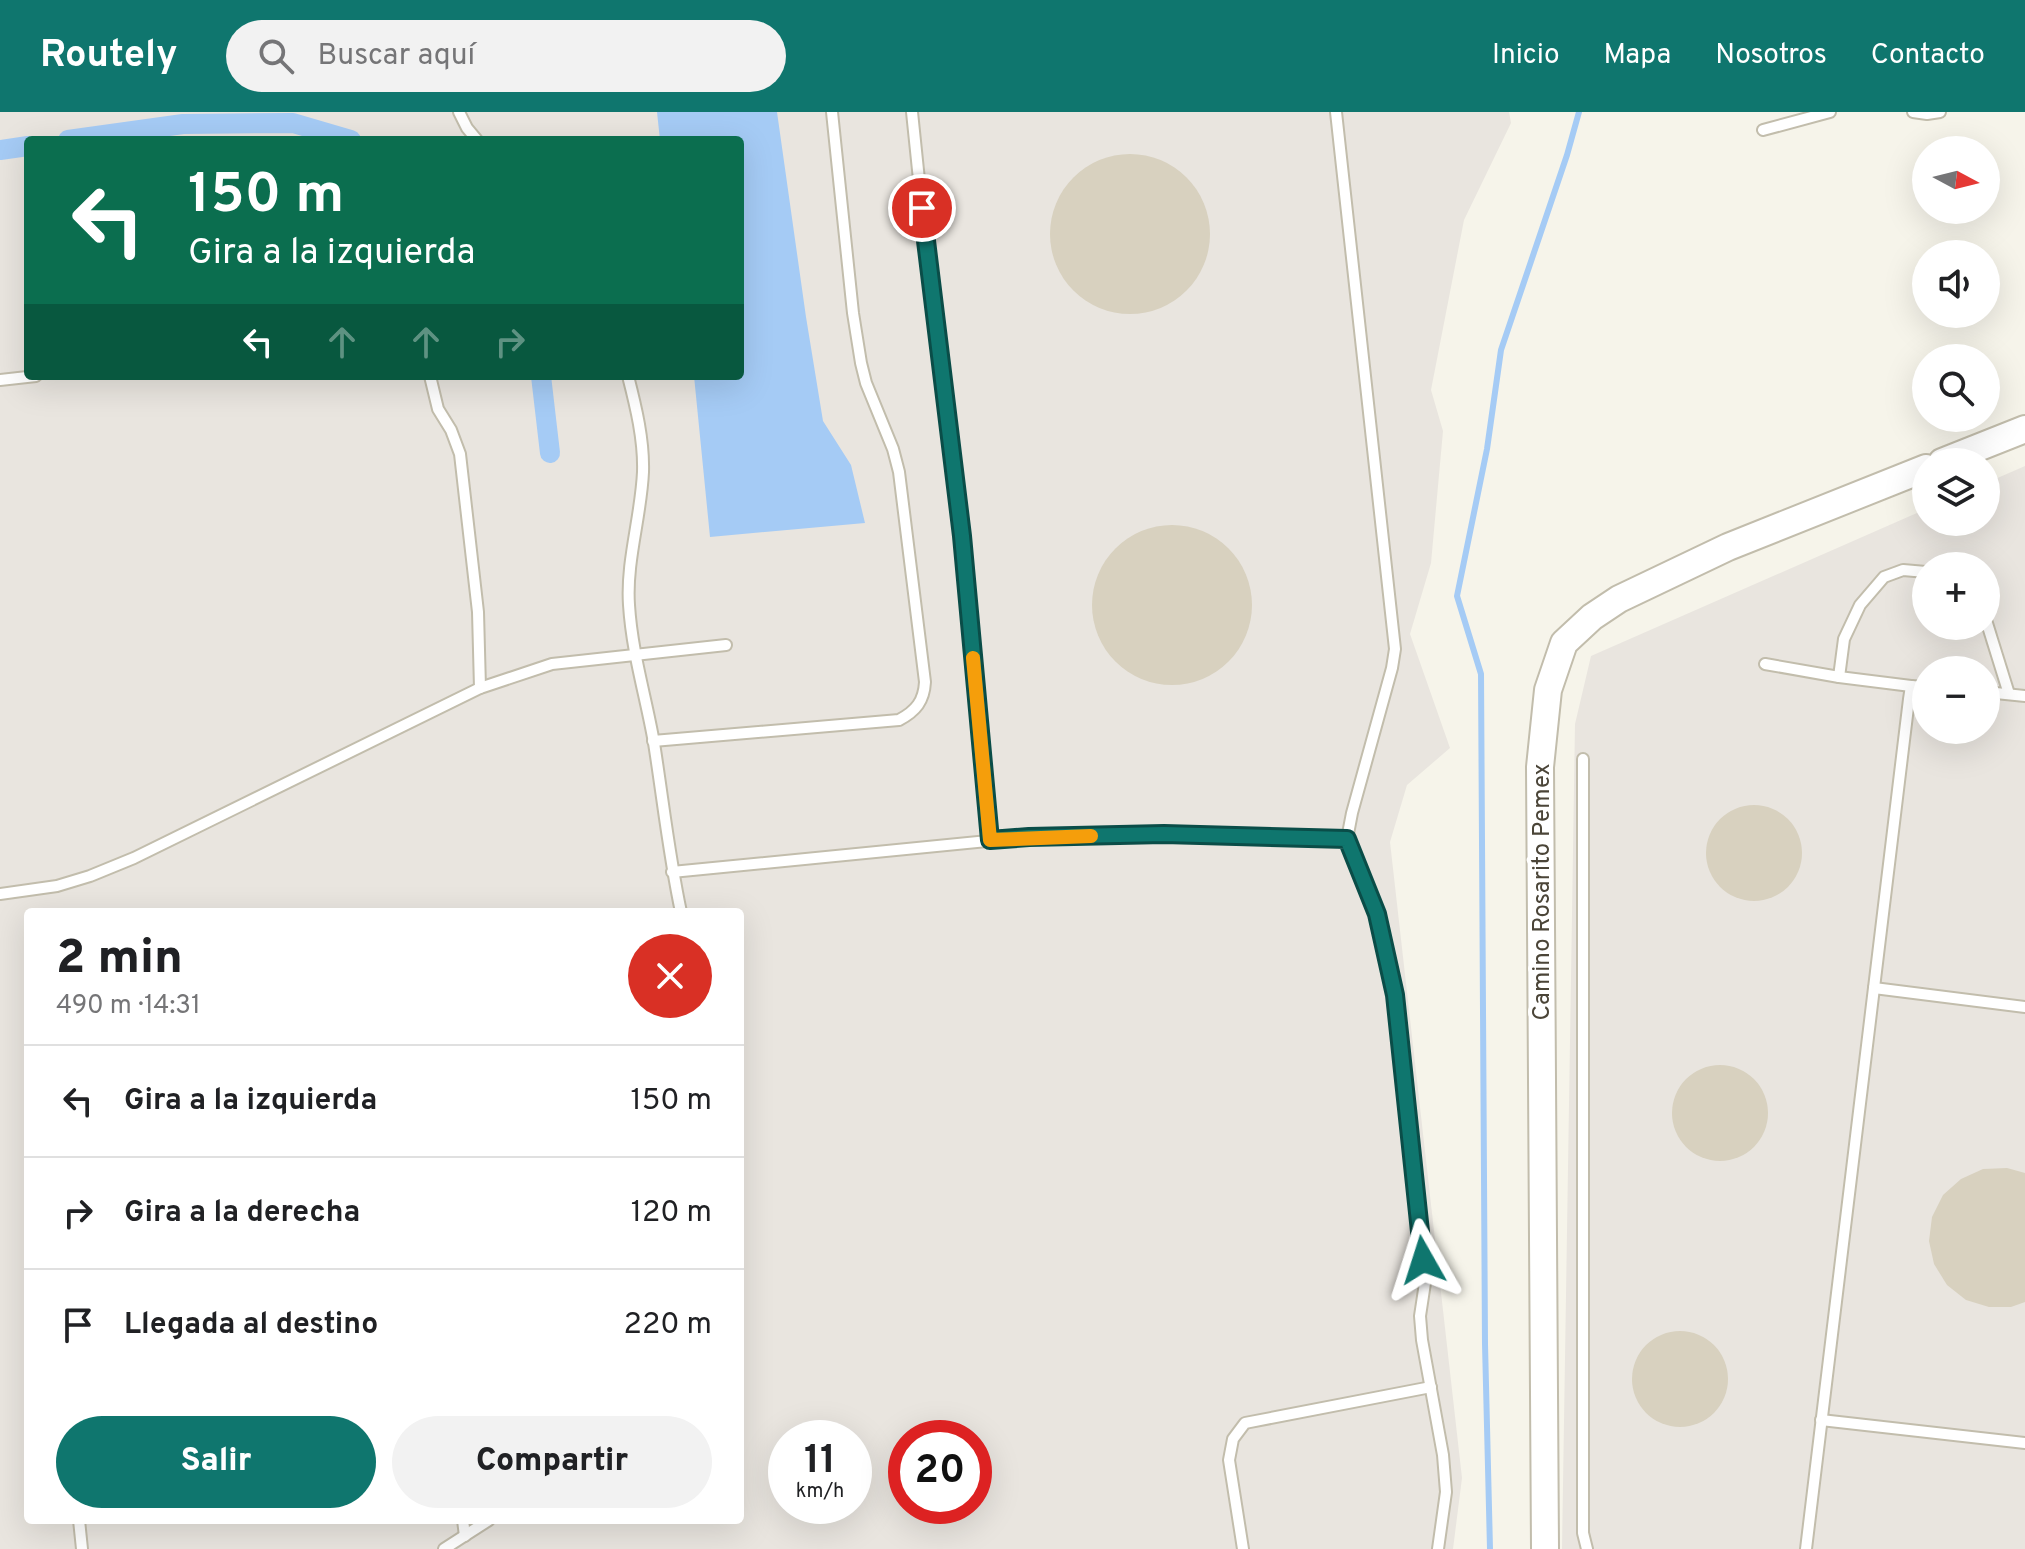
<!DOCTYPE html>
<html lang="es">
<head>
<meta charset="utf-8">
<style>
  :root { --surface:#fff; --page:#f2f2f2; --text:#202124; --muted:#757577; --line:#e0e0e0; --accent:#0f766e }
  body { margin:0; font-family:Overpass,sans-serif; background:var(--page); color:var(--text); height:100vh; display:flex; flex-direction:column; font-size:30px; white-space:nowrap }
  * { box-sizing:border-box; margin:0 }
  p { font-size:26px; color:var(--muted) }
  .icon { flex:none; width:44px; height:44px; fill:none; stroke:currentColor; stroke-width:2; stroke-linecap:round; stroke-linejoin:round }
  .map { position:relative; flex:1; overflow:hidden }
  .side { position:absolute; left:24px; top:796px; width:720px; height:616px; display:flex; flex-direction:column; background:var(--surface); border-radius:8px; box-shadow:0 8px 32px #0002 }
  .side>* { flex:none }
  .guide { position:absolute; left:24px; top:24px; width:720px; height:244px; border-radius:8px; box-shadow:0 8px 32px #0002; background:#0b6e4f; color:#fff; overflow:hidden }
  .needle { width:52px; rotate:97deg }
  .fabs { position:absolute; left:1912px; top:24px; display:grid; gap:16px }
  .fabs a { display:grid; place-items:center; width:88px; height:88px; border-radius:50%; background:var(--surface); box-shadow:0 8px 32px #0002; font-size:40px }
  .speed { position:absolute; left:768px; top:1308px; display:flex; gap:16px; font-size:40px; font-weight:700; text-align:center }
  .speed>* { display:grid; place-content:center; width:104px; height:104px; border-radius:50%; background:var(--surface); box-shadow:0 8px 32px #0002; line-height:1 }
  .speed small { font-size:20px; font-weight:400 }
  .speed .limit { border:12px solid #d22; background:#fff; color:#111 }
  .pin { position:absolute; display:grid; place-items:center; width:68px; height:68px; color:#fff; margin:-34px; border:4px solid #fff; border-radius:50%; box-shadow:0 2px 8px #0007 }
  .me { position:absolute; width:88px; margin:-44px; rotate:354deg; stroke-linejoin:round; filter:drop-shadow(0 0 6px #0008) }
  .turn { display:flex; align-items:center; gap:28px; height:168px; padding:0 32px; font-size:36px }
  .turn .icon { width:104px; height:104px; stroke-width:2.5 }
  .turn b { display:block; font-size:56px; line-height:68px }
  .lanes { display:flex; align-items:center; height:76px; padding:0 32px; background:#0003; justify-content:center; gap:40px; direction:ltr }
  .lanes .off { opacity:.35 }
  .round { display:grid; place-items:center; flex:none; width:84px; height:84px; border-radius:42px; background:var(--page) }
  .head { display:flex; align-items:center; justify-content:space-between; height:136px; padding:0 32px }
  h1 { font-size:48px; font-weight:800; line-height:60px }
  .cta { display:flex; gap:16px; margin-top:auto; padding:16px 32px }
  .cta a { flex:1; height:92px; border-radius:48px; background:var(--accent); color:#fff; font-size:32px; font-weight:800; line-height:92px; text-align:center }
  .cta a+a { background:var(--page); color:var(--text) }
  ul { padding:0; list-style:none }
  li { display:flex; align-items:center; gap:24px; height:112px; padding:0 32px; border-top:2px solid var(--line) }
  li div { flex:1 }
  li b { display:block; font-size:30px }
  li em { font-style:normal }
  header { display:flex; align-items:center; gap:48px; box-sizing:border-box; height:112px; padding:0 40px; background:var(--accent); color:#fff }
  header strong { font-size:38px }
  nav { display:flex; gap:44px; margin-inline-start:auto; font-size:28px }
  .search { width:560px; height:72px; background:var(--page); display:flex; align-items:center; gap:20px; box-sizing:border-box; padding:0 28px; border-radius:44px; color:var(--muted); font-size:30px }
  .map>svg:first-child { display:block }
</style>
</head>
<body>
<header>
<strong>Routely</strong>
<div class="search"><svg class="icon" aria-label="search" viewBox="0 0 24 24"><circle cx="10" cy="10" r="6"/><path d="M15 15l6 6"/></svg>Buscar aquí</div>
<nav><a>Inicio</a><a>Mapa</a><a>Nosotros</a><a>Contacto</a></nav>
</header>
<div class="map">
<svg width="2025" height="1437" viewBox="0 0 2025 1437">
  <rect width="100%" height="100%" fill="#f6f4ea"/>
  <g fill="#e9e5df" fill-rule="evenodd">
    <path d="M0,0H1509L1511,11L1464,108L1431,278L1443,319L1431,451L1410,522L1450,636L1407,673L1390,730L1462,1366L1453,1437H0ZM28,28H740V264H28ZM28,800H740V1408H28ZM786,1326H854V1394H786ZM906,1326H974V1394H906Z"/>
    <path d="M2025,354V1437H1562L1575,612L1591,544L1926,397V410H1986V371ZM1926,454H1986V514H1926ZM1926,558H1986V618H1926Z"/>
  </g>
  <polygon fill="#a5cbf5" points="657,0 777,0 806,205 823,309 851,353 865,411 710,425 694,264 740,264 740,28 660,28"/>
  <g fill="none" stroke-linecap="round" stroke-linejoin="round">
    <polyline stroke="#a5cbf5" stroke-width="6" points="1490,1437 1485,1232 1481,562 1457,484 1487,337 1501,238 1567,43 1579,0"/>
    <g stroke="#a5cbf5" stroke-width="20">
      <polyline points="68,28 183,12 293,11 351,28"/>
      <polyline points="0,38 28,34"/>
      <polyline points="541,264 550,341"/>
    </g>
  </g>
  <g fill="#d8d1bf">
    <circle cx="1130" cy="122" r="80"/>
    <circle cx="1172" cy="493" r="80"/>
    <circle cx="1754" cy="741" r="48"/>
    <circle cx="1720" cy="1001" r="48"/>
    <polygon points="2007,1056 2025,1061 2025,1190 2011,1195 1989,1195 1966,1188 1947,1173 1934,1152 1929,1129 1932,1105 1943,1083 1961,1067 1983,1057"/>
    <circle cx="1680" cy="1267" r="48"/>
  </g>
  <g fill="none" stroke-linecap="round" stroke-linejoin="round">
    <g stroke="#c2bdac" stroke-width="14">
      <g id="service">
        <polyline points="459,0 467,16 477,28"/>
        <polyline points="912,0 925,126 962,424 990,728"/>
        <polyline points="1913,0 1927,2 1940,0"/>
        <polyline points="1763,18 1830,0"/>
        <polyline points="430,264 438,297 451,318 460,342 478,500 480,576"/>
        <path d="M628,264C636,295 644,328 643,360C641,405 626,449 629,493C632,541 646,585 654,631C663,688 669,744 681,800"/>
        <polyline points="0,268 36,264"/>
        <polyline points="1986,508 2009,582"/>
        <polyline points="1765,552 1839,565 1911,574"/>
        <polyline points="1839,565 1844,527 1860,493 1884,465 1903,458 1926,460"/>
        <polyline points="1986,580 2025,584"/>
        <path d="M653,629L899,608C916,599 924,589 925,570L899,360L893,337L866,271L861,251L853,201L832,0"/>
        <polyline points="1583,647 1583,1421 1587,1437"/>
        <polyline points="1347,727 1377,802 1395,883 1425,1171 1420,1204 1422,1228 1443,1343 1446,1380 1438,1437"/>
        <polyline points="672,760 1029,725 1164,722 1347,727 1352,701 1392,556 1395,537 1336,0"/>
        <polyline points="0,782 57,774 90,764 134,746 480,576 552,552 726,533"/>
        <polyline points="1874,876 2025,895"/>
        <polyline points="1821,1308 2025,1331"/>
        <polyline points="79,1408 82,1437"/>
        <polyline points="463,1408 465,1424"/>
        <polyline points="444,1437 489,1408"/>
        <polyline points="1243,1437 1229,1348 1233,1327 1245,1311 1431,1275"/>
        <polyline points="1806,1437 1909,587 1911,574 1926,575"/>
      </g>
    </g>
    <g stroke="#c2bdac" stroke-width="30">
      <g id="tertiary">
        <polyline points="1942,350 2025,317"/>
        <polyline points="1545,1437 1540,655 1548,578 1564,531 1592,505 1619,487 1728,435 1926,356"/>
      </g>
    </g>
    <use href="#service" stroke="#fff" stroke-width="10"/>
    <use href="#tertiary" stroke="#fff" stroke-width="26"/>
  </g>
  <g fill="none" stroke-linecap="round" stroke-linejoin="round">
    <g stroke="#0a4d48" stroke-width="20">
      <polyline id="route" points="922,96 962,424 990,728 1029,725 1164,722 1347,727 1377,802 1395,883 1423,1148"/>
    </g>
    <use href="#route" stroke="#0f766e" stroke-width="14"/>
    <polyline stroke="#f59e0b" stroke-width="14" points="973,546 990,728 1091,724"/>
  </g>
  <g text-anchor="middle" stroke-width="8" stroke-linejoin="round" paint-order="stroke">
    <g font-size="24" fill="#4b4538" stroke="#fff">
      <text transform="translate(1541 780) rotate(-90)" y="8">Camino Rosarito Pemex</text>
    </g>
  </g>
</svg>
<div class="fabs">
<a><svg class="needle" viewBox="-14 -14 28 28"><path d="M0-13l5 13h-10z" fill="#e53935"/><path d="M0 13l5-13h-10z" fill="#757577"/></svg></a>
<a><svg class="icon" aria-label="sound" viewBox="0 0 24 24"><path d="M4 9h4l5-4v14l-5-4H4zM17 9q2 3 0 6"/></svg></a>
<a><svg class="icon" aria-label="search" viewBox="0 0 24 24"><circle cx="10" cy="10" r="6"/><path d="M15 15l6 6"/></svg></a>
<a><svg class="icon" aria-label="layers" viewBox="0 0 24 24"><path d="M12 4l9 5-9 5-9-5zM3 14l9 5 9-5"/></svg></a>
<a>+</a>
<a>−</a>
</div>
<div class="speed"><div>11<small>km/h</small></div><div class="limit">20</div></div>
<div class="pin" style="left:922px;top:96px;background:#d93025"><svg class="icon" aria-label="arrive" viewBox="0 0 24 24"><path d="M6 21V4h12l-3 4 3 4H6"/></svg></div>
<svg class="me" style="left:1423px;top:1148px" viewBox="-20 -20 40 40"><path d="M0-17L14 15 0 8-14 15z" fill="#0f766e" stroke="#fff" stroke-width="4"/></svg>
<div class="guide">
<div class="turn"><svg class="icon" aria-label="left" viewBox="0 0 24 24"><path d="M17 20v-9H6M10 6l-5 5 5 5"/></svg><div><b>150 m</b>Gira a la izquierda</div></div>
<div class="lanes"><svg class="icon" aria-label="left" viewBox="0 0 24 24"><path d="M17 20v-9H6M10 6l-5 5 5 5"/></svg><svg class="icon off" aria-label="ahead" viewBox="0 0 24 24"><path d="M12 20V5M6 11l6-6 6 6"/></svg><svg class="icon off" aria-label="ahead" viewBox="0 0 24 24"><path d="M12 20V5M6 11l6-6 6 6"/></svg><svg class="icon off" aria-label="right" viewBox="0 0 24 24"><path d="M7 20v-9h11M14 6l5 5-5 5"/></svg></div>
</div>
<section class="side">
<div class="head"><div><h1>2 min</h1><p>490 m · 14:31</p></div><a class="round" style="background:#d93025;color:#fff"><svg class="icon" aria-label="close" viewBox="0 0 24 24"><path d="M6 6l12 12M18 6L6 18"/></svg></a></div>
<ul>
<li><svg class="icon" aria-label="left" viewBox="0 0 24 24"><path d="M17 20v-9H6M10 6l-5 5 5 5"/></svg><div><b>Gira a la izquierda</b></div><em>150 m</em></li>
<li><svg class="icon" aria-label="right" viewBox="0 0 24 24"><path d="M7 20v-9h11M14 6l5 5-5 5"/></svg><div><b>Gira a la derecha</b></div><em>120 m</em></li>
<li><svg class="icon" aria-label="arrive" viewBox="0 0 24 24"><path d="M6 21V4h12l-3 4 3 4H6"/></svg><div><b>Llegada al destino</b></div><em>220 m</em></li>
</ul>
<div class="cta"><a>Salir</a><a>Compartir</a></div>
</section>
</div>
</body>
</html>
